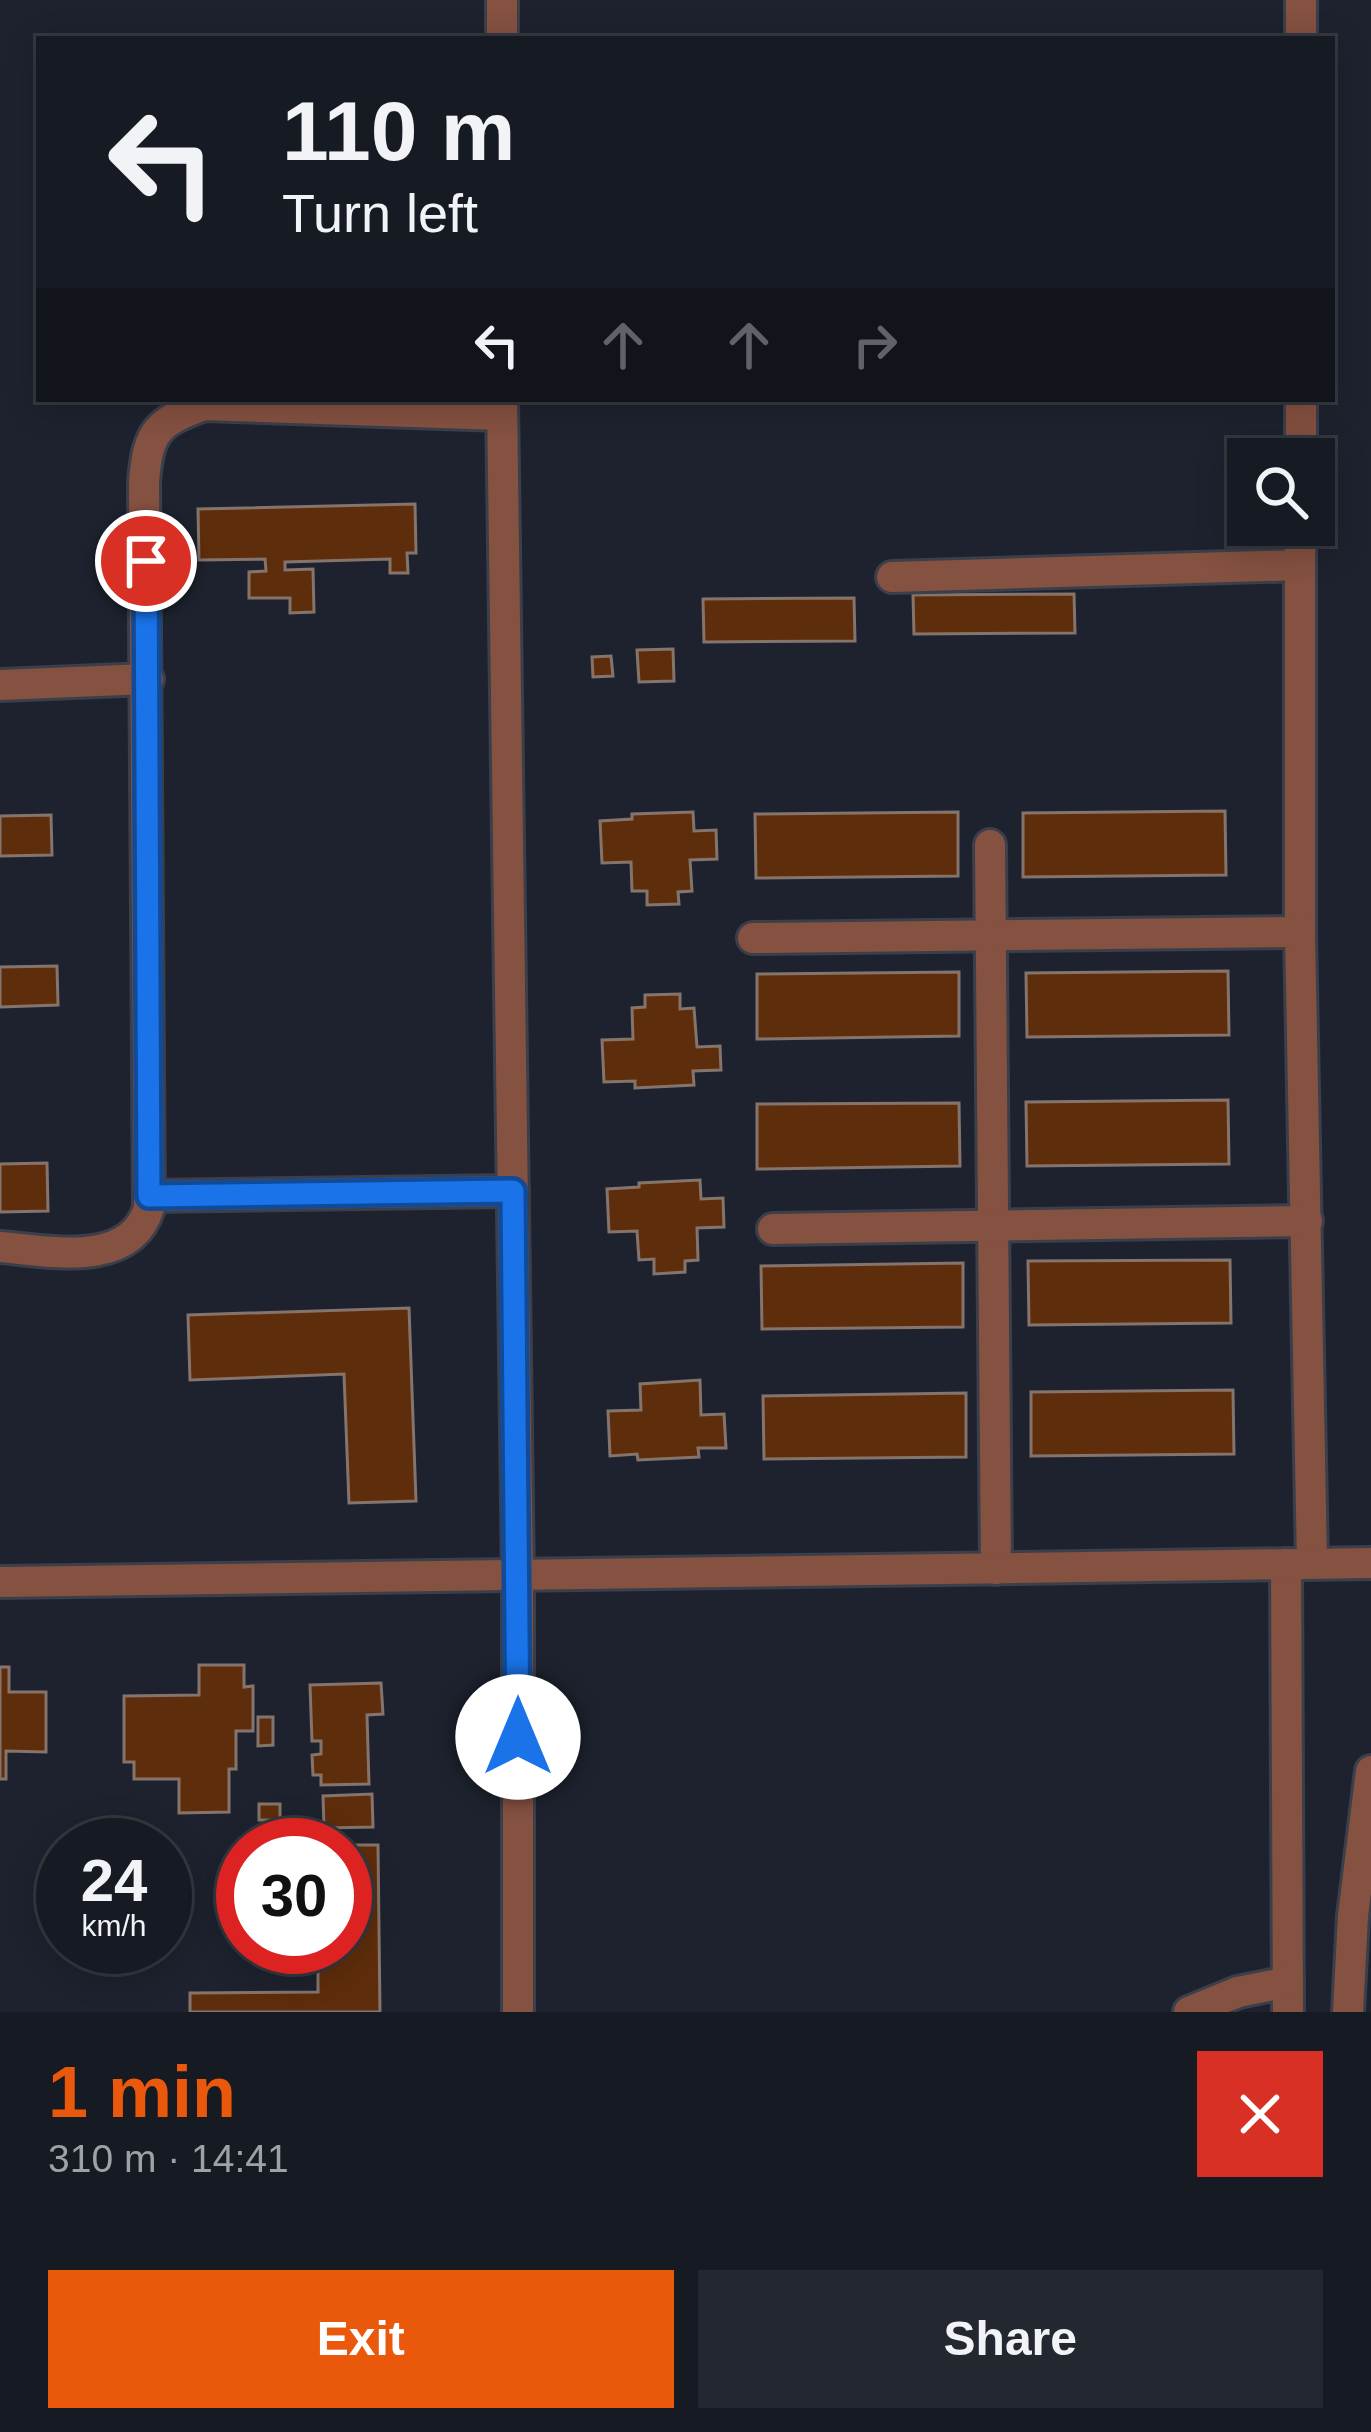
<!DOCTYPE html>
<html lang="en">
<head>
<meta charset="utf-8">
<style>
  :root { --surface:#161a22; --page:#23272f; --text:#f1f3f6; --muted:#9ea1a5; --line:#353840; --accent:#ea580c }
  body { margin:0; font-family:Helvetica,sans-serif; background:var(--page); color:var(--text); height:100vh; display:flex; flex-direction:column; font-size:45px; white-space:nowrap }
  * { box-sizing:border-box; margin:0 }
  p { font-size:39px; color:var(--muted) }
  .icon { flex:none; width:66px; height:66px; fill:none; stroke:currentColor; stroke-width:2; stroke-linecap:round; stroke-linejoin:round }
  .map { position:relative; height:2012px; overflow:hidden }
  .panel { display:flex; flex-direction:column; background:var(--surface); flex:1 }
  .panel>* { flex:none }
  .banner { position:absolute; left:36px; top:36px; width:1299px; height:366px; border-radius:0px; box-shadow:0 6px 30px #0003,0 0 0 3px var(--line); background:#161a22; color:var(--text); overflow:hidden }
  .tools { position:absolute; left:1227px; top:438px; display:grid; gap:24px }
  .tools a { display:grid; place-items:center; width:108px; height:108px; border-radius:0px; background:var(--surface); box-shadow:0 6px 30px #0003,0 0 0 3px var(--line); font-size:60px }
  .speed { position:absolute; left:36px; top:1818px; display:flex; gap:24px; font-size:60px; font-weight:700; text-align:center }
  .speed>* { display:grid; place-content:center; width:156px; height:156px; border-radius:50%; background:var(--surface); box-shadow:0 6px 30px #0003,0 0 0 3px var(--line); line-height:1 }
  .speed small { font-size:30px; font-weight:400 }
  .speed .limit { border:18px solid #d22; background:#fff; color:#111 }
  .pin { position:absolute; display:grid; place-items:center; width:102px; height:102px; color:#fff; margin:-51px; border:6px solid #fff; border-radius:50%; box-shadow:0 3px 12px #0007 }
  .me { position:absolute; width:132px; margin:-66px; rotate:0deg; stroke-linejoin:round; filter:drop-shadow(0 0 9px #0008) }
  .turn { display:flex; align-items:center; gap:42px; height:252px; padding:0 48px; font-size:54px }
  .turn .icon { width:156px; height:156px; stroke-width:2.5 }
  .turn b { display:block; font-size:84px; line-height:102px }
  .lanes { display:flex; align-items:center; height:114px; padding:0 48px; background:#0003; justify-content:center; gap:60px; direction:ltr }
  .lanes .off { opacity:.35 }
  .round { display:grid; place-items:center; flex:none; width:126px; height:126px; border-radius:0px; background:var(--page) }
  .head { display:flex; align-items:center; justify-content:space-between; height:204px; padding:0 48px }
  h1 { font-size:72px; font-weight:700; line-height:90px; color:var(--accent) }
  .primary-button { display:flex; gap:24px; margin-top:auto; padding:24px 48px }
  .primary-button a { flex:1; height:138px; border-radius:0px; background:var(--accent); color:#fff; font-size:48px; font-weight:700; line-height:138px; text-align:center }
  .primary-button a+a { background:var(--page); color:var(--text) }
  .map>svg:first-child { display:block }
</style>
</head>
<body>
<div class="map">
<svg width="1371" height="2012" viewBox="0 0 1371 2012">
  <rect width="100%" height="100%" fill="#1d222e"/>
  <g fill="#5e2d0b" stroke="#85746c" stroke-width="3">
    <polygon points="415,504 416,553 407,553 408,573 390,573 390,559 285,562 285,570 313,569 314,612 290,613 290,598 249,598 249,572 266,571 265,559 199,560 198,509"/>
    <polygon points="1074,594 1075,633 914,634 913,595"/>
    <polygon points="854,598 855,641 704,642 703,599"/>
    <polygon points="673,649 674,681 639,682 637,650"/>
    <polygon points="611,656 613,676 593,677 592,657"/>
    <polygon points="1225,811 1226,875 1023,877 1023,813"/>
    <polygon points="693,812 694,831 716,830 717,859 690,860 692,891 678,892 679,904 647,905 647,891 632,891 631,862 602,863 600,821 632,819 632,814"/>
    <polygon points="958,812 958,876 756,878 755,814"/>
    <polygon points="51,815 52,855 0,856 0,816"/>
    <polygon points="57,966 58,1005 0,1007 0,967"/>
    <polygon points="1228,971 1229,1035 1027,1037 1026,973"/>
    <polygon points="959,972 959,1036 757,1039 757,974"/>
    <polygon points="680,994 680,1009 694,1008 697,1047 720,1046 721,1070 693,1071 694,1085 635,1088 635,1081 604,1082 602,1040 633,1039 632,1008 645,1007 645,995"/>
    <polygon points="1228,1100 1229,1164 1027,1166 1026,1102"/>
    <polygon points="959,1103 960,1166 757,1169 757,1104"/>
    <polygon points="47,1163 48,1211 0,1212 0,1164"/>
    <polygon points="700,1180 701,1199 723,1198 724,1227 697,1228 698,1260 685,1261 685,1272 654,1274 654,1259 639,1260 637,1231 609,1232 607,1189 639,1187 639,1183"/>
    <polygon points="1230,1260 1231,1323 1029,1325 1028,1261"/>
    <polygon points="963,1263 963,1327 762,1329 761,1266"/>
    <polygon points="409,1308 416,1501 349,1503 344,1374 190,1380 188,1315"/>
    <polygon points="700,1380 701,1415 724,1414 726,1448 698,1448 699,1457 638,1460 637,1454 610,1456 608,1411 641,1410 640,1384"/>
    <polygon points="1233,1390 1234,1454 1031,1456 1031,1392"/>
    <polygon points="966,1393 966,1457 764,1459 763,1396"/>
    <polygon points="199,1665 244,1665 244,1687 253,1686 253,1731 236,1731 236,1769 229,1769 229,1812 179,1813 179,1779 134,1779 134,1762 124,1762 124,1696 199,1695"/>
    <polygon points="0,1667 9,1667 9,1692 46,1692 46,1752 6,1751 6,1779 0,1779"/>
    <polygon points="381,1683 383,1714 367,1715 369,1784 321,1785 321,1775 313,1775 312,1755 321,1754 321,1741 312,1741 310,1685"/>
    <polygon points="258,1717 273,1717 273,1745 258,1746"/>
    <polygon points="372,1794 373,1827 324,1828 323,1796"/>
    <rect x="259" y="1804" width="21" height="16"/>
    <polygon points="317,1845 378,1845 380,2012 190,2012 190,1993 318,1992 318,1947 345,1947 345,1845"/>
  </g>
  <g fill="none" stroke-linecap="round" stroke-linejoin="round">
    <g stroke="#3a3f4a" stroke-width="36">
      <g id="minor">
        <polyline points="502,0 502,39"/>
        <polyline points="1301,39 1301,0"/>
        <polyline points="502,399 518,1577 518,2012"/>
        <polyline points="1301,459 1301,399"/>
        <polyline points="1300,525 1300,932 1312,1563"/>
        <polyline points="892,577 1300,565"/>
        <polyline points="0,685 148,679"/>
        <polyline points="990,845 996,1569"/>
        <polyline points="753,938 1300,932"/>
        <polyline points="149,1196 513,1191"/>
        <polyline points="773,1229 1307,1221"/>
        <path d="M0,1247C49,1251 130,1269 149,1208L144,482C148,430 158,422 204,405L502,415"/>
        <polyline points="1286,1564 1288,2012"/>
        <polyline points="0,1582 1371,1563"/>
        <polyline points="1189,2012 1238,1992 1288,1982"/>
        <polyline points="1348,2012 1353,1916 1371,1771"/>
      </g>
    </g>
    <use href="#minor" stroke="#855141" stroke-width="30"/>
  </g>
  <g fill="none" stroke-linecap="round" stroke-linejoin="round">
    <g stroke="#114b97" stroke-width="30">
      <polyline id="route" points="146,561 149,1196 513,1191 518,1737"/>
    </g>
    <use href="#route" stroke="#1a73e8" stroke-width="21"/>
  </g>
</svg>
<div class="tools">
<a><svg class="icon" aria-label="search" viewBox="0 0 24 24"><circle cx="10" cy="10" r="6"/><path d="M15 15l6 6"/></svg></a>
</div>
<div class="speed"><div>24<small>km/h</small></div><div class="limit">30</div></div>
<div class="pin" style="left:146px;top:561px;background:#d93025"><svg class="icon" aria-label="arrive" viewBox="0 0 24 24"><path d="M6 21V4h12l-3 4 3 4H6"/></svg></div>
<svg class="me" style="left:518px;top:1737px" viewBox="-20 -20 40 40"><circle r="19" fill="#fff"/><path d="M0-13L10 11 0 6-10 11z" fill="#1a73e8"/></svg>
<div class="banner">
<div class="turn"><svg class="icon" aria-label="left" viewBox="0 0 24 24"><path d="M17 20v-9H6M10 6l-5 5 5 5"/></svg><div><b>110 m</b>Turn left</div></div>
<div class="lanes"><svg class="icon" aria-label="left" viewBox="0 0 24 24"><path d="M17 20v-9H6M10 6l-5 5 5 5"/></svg><svg class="icon off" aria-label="ahead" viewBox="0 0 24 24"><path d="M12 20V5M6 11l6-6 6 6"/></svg><svg class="icon off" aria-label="ahead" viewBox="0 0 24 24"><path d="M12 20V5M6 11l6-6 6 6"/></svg><svg class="icon off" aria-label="right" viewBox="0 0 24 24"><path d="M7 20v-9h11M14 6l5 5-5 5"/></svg></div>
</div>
</div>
<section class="panel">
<div class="head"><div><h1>1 min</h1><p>310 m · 14:41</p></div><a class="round" style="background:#d93025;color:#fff"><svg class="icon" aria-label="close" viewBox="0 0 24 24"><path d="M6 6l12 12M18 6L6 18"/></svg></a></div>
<div class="primary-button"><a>Exit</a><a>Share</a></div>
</section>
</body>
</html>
